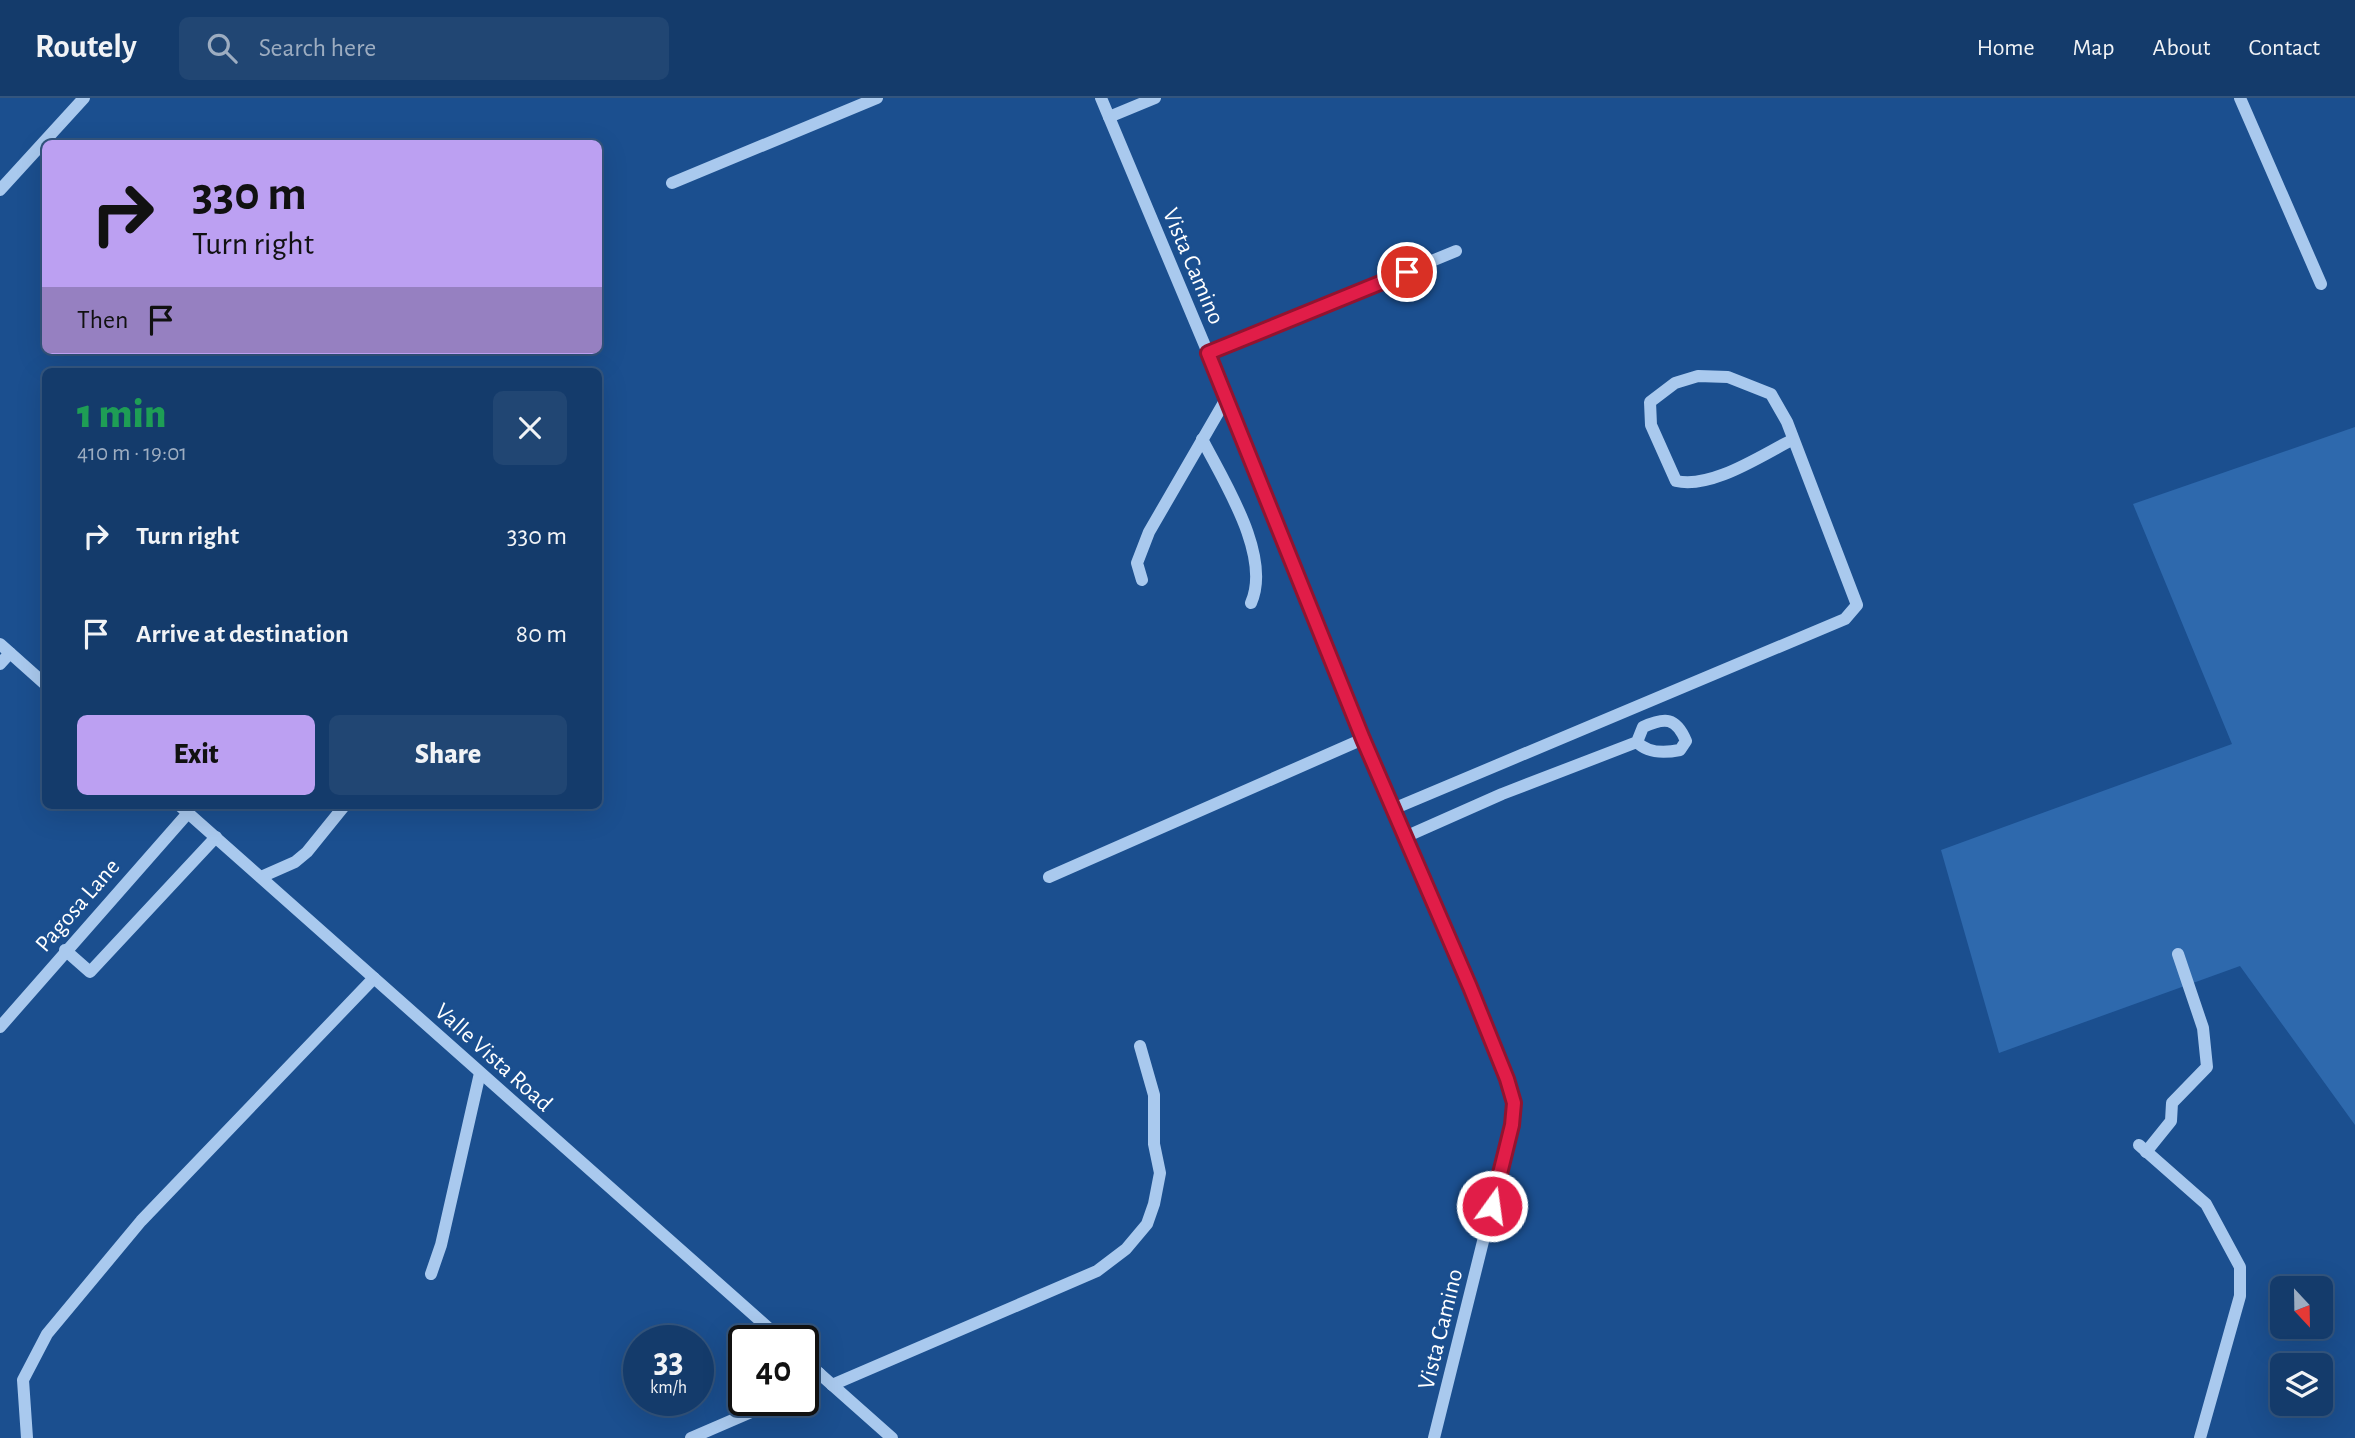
<!DOCTYPE html>
<html lang="en">
<head>
<meta charset="utf-8">
<style>
  :root { --surface:#143b6b; --page:#214673; --text:#f1f3f6; --muted:#9dadc1; --line:#33557e; --accent:#bca0f2 }
  body { margin:0; font-family:"Alegreya Sans",sans-serif; background:var(--page); color:var(--text); height:100vh; display:flex; flex-direction:column; font-size:26px; white-space:nowrap }
  * { box-sizing:border-box; margin:0 }
  p { font-size:23px; color:var(--muted) }
  .icon { flex:none; width:38px; height:38px; fill:none; stroke:currentColor; stroke-width:2; stroke-linecap:round; stroke-linejoin:round }
  .map { position:relative; flex:1; overflow:hidden }
  .panel { position:absolute; left:42px; top:270px; width:560px; height:441px; display:flex; flex-direction:column; background:var(--surface); border-radius:10px; box-shadow:0 7px 28px #0002,0 0 0 2px var(--line) }
  .panel>* { flex:none }
  .banner { position:absolute; left:42px; top:42px; width:560px; height:214px; border-radius:10px; box-shadow:0 7px 28px #0002,0 0 0 2px var(--line); background:#bca0f2; color:#111; overflow:hidden }
  .needle { width:46px; rotate:158deg }
  .tools { position:absolute; left:2270px; top:1178px; display:grid; gap:14px }
  .tools a { display:grid; place-items:center; width:63px; height:63px; border-radius:10px; background:var(--surface); box-shadow:0 7px 28px #0002,0 0 0 2px var(--line); font-size:35px }
  .speed { position:absolute; left:623px; top:1227px; display:flex; gap:14px; font-size:35px; font-weight:700; text-align:center }
  .speed>* { display:grid; place-content:center; width:91px; height:91px; border-radius:50%; background:var(--surface); box-shadow:0 7px 28px #0002,0 0 0 2px var(--line); line-height:1 }
  .speed small { font-size:18px; font-weight:400 }
  .speed .limit { border:4px solid #111; border-radius:10px; background:#fff; color:#111 }
  .pin { position:absolute; display:grid; place-items:center; width:60px; height:60px; color:#fff; margin:-30px; border:4px solid #fff; border-radius:50%; box-shadow:0 2px 7px #0007 }
  .me { position:absolute; width:77px; margin:-38px; rotate:14deg; stroke-linejoin:round; filter:drop-shadow(0 0 5px #0008) }
  .turn { display:flex; align-items:center; gap:24px; height:147px; padding:0 35px; font-size:32px }
  .turn .icon { width:91px; height:91px; stroke-width:2.5 }
  .turn b { display:block; font-size:49px; line-height:60px }
  .then { display:flex; align-items:center; height:66px; padding:0 35px; background:#0003; gap:14px; font-size:26px }
  .round { display:grid; place-items:center; flex:none; width:74px; height:74px; border-radius:10px; background:var(--page) }
  .overview { display:flex; align-items:center; justify-content:space-between; height:119px; padding:0 35px }
  h1 { font-size:42px; font-weight:800; line-height:52px; color:#1e9e55 }
  .action { display:flex; gap:14px; margin-top:auto; padding:14px 35px }
  .action a { flex:1; height:80px; border-radius:10px; background:var(--accent); color:#111; font-size:28px; font-weight:800; line-height:80px; text-align:center }
  .action a+a { background:var(--page); color:var(--text) }
  ul { padding:0; list-style:none }
  li { display:flex; align-items:center; gap:21px; height:98px; padding:0 35px }
  li div { flex:1 }
  li b { display:block; font-size:26px }
  li em { font-style:normal }
  header { display:flex; align-items:center; gap:42px; box-sizing:border-box; height:98px; padding:0 35px; background:var(--surface); border-bottom:2px solid var(--line) }
  header strong { font-size:33px }
  nav { display:flex; gap:38px; margin-inline-start:auto; font-size:24px }
  .search { width:490px; height:63px; background:var(--page); display:flex; align-items:center; gap:18px; box-sizing:border-box; padding:0 24px; border-radius:10px; color:var(--muted); font-size:26px }
  .map>svg:first-child { display:block }
</style>
</head>
<body>
<header>
<strong>Routely</strong>
<div class="search"><svg class="icon" aria-label="search" viewBox="0 0 24 24"><circle cx="10" cy="10" r="6"/><path d="M15 15l6 6"/></svg>Search here</div>
<nav><a>Home</a><a>Map</a><a>About</a><a>Contact</a></nav>
</header>
<div class="map">
<svg width="2355" height="1340" viewBox="0 0 2355 1340">
  <rect width="100%" height="100%" fill="#1b4f8f"/>
  <polygon fill="#2e69ad" points="2355,329 2355,1027 2240,868 1999,955 1941,752 2232,646 2133,406"/>
  <g fill="none" stroke-linecap="round" stroke-linejoin="round">
    <g stroke="#a9c9ee" stroke-width="12">
      <polyline points="1101,0 1208,255 1363,641 1470,889 1507,981 1514,1005 1512,1027 1434,1340"/>
      <polyline points="2240,0 2321,186"/>
      <polyline points="1109,19 1155,0"/>
      <polyline points="672,85 877,0"/>
      <polyline points="0,92 84,0"/>
      <polyline points="1208,255 1456,153"/>
      <path d="M1202,341C1224,384 1272,458 1251,505"/>
      <polyline points="1142,482 1137,465 1149,434 1226,301"/>
      <polyline points="0,546 46,587"/>
      <polyline points="0,566 10,555"/>
      <polyline points="179,707 782,1242"/>
      <path d="M1393,711L1845,521L1857,507L1787,324L1771,296L1728,279L1698,278L1675,285L1650,304L1651,327L1676,383C1712,391 1760,358 1792,342"/>
      <path d="M1405,739L1502,696L1637,644C1648,656 1665,655 1680,652L1686,643C1676,619 1665,619 1643,629L1637,644"/>
      <polyline points="261,779 295,764 307,754 345,707"/>
      <polyline points="1049,779 1363,641"/>
      <polyline points="65,852 90,874 216,739"/>
      <polyline points="0,929 188,715"/>
      <polyline points="2139,1047 2206,1106 2240,1169 2240,1198 2200,1340"/>
      <polyline points="2146,1054 2171,1023 2172,1005 2207,969 2203,930 2178,856"/>
      <polyline points="431,1176 441,1147 480,975"/>
      <polyline points="803,1261 892,1340"/>
      <polyline points="803,1285 819,1275"/>
      <polyline points="832,1287 1097,1173 1126,1151 1147,1126 1154,1106 1160,1075 1154,1046 1154,997 1140,948"/>
      <polyline points="27,1340 23,1282 47,1236 141,1123 374,880"/>
      <polyline points="691,1340 779,1302"/>
    </g>
  </g>
  <g fill="none" stroke-linecap="round" stroke-linejoin="round">
    <g stroke="#92132f" stroke-width="18">
      <polyline id="route" points="1407,174 1208,255 1363,641 1470,889 1507,981 1514,1005 1512,1027 1492,1108"/>
    </g>
    <use href="#route" stroke="#e11d48" stroke-width="12"/>
  </g>
  <g text-anchor="middle" stroke-width="5" stroke-linejoin="round" paint-order="stroke">
    <g font-size="24" fill="#fff" stroke="#1b4f8f">
      <text transform="translate(1194 168) rotate(67)" y="8">Vista Camino</text>
      <text transform="translate(77 807) rotate(-49)" y="8">Pagosa Lane</text>
      <text transform="translate(494 959) rotate(42)" y="8">Valle Vista Road</text>
      <text transform="translate(1440 1231) rotate(-76)" y="8">Vista Camino</text>
    </g>
  </g>
</svg>
<div class="tools">
<a><svg class="needle" viewBox="-14 -14 28 28"><path d="M0-13l5 13h-10z" fill="#e53935"/><path d="M0 13l5-13h-10z" fill="#9dadc1"/></svg></a>
<a><svg class="icon" aria-label="layers" viewBox="0 0 24 24"><path d="M12 4l9 5-9 5-9-5zM3 14l9 5 9-5"/></svg></a>
</div>
<div class="speed"><div>33<small>km/h</small></div><div class="limit">40</div></div>
<div class="pin" style="left:1407px;top:174px;background:#d93025"><svg class="icon" aria-label="arrive" viewBox="0 0 24 24"><path d="M6 21V4h12l-3 4 3 4H6"/></svg></div>
<svg class="me" style="left:1492px;top:1108px" viewBox="-20 -20 40 40"><circle r="17" fill="#e11d48" stroke="#fff" stroke-width="3"/><path d="M0-11L8 9 0 5-8 9z" fill="#fff"/></svg>
<div class="banner">
<div class="turn"><svg class="icon" aria-label="right" viewBox="0 0 24 24"><path d="M7 20v-9h11M14 6l5 5-5 5"/></svg><div><b>330 m</b>Turn right</div></div>
<div class="then">Then<svg class="icon" aria-label="arrive" viewBox="0 0 24 24"><path d="M6 21V4h12l-3 4 3 4H6"/></svg></div>
</div>
<section class="panel">
<div class="overview"><div><h1>1 min</h1><p>410 m · 19:01</p></div><a class="round"><svg class="icon" aria-label="close" viewBox="0 0 24 24"><path d="M6 6l12 12M18 6L6 18"/></svg></a></div>
<ul>
<li><svg class="icon" aria-label="right" viewBox="0 0 24 24"><path d="M7 20v-9h11M14 6l5 5-5 5"/></svg><div><b>Turn right</b></div><em>330 m</em></li>
<li><svg class="icon" aria-label="arrive" viewBox="0 0 24 24"><path d="M6 21V4h12l-3 4 3 4H6"/></svg><div><b>Arrive at destination</b></div><em>80 m</em></li>
</ul>
<div class="action"><a>Exit</a><a>Share</a></div>
</section>
</div>
</body>
</html>
